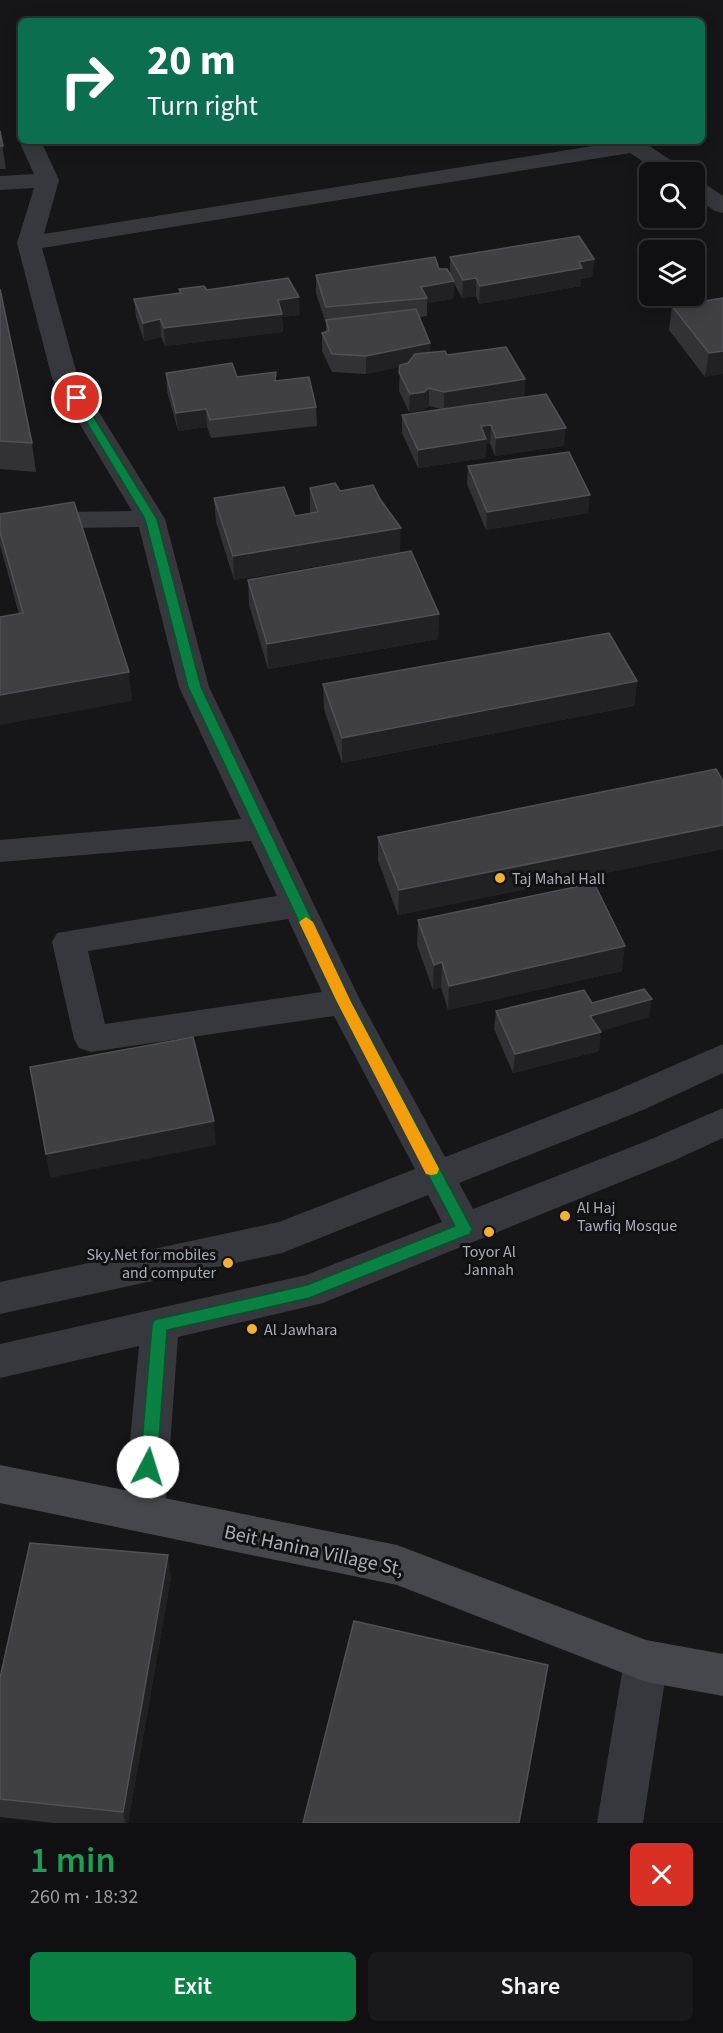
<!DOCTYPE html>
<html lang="en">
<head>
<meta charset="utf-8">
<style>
  :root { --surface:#101012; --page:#19191b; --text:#f1f3f6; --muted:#9c9d9f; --line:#303032; --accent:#0b8043 }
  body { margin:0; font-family:"Source Sans 3",sans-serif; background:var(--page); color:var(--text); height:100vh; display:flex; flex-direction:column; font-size:22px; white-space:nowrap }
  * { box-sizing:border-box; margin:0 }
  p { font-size:20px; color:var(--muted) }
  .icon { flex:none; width:33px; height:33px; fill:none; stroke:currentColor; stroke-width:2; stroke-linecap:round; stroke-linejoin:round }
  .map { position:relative; height:1823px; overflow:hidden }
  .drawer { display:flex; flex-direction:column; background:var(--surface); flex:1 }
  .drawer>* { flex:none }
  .guide { position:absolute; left:18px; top:18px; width:687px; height:126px; border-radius:9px; box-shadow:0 3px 15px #0003,0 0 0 2px var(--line); background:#0b6e4f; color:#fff; overflow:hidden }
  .fabs { position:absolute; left:639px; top:162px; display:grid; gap:12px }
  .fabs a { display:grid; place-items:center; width:66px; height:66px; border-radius:9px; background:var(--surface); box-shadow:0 3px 15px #0003,0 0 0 2px var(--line); font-size:30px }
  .pin { position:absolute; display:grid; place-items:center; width:51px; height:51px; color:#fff; margin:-26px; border:3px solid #fff; border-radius:50%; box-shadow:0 2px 6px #0007 }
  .me { position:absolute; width:66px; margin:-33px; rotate:5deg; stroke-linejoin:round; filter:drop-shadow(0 0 4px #0008) }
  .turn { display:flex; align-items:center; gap:21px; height:126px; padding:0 30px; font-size:27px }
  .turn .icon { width:78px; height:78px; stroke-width:2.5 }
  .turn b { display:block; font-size:42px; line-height:51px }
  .round { display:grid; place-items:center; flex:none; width:63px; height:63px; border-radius:9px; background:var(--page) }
  .summary { display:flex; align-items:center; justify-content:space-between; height:102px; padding:0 30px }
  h1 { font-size:36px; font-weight:600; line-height:45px; color:#1e9e55 }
  .action { display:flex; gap:12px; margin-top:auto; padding:12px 30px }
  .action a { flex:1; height:69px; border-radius:9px; background:var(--accent); color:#fff; font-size:24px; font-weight:600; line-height:69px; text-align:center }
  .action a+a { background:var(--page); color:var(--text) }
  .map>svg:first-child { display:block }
</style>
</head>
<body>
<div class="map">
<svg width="723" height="1823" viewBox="0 0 723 1823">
  <rect width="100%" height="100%" fill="#161618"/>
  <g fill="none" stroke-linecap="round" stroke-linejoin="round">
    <g fill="#37383d" fill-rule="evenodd">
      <path d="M21,138V141H41L59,180L44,234L624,141H642L681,167L684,172H659L630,153L42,248L78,378L165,519L209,687L361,1002L445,1157L617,1090L723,1044V1073L643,1110L459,1183L473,1209L649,1140L723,1108V1138L675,1160L323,1303L178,1337L165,1514L159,1528L144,1533L129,1528L123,1514L139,1346L0,1378V1344L306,1275L442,1222L428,1195L282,1253L0,1314V1282L279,1222L415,1169L334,1016L91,1052L79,1048L74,1039L52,942L57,933L277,896L251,841L0,862V840L241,819L179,687L139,527L0,529V513L132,511L52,378L17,243L34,188L0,190V176L34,174L19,141ZM288,919L322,992L105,1024L88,951Z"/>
      <polygon points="694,180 702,182 723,196 723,213 715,211 694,197"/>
      <polygon points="646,1640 661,1646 668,1661 643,1823 597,1823 624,1661 631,1646"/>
    </g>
    <polygon fill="#45474d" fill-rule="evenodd" points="0,1465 397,1545 646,1640 723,1654 723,1696 646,1682 397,1585 0,1503"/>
  </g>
  <g fill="#323236">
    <polygon points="0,131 6,169 0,169"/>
    <polygon points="450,257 594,259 592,277 581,279 581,286 479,304 476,296 462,298 454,283 453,299 427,303 427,316 419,317 430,343 430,352 447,355 525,379 524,397 564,446 495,456 490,443 486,444 485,458 418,468 402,433 402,415 441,409 429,406 423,410 409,412 399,391 400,367 366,374 332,372 322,351 322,333 326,332 326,324 316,293 316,275 439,269 450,274"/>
    <polygon points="0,289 32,443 36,472 0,469"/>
    <polygon points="179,289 207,290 300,315 282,317 283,332 165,346 161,337 144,341 136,317 134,299 179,293"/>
    <polygon points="723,298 705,377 669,330 672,306"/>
    <polygon points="166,373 277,381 316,407 317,426 211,438 207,427 178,431 167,391"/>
    <polygon points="468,466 588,513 486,530 467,484"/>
    <polygon points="310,488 340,491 400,552 234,580 216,522 214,498 295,516 310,513"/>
    <polygon points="0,514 132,701 19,614 0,545"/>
    <polygon points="248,580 439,614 438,639 268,669 249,605"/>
    <polygon points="637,681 634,706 342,763 324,709 323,684"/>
    <polygon points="723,781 723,849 398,915 378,861 378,837"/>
    <polygon points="418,920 622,971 448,1010 441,987 433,990 417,945"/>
    <polygon points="592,1003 649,1017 600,1031 599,1051 513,1073 494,1029 496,1011"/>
    <polygon points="171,1577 128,1823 54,1823 0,1817 0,1678"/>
  </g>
  <g fill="#212124">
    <polygon points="594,259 592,277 581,279 581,286 479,304 480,286"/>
    <polygon points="476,278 476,296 462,298 463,280"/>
    <polygon points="454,281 453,299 427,303 427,298 421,287"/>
    <polygon points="299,297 300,315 282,317 283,332 165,346 164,328 278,300"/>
    <polygon points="160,319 161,337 144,341 143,323"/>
    <polygon points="430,343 430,361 366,374 366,356"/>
    <polygon points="723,351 723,374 705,377 709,353"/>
    <polygon points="525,379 524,397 444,410 444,392"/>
    <polygon points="429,388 429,406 423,410 409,412 410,394"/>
    <polygon points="206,409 207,427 178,431 176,413"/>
    <polygon points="491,425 490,443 486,444 485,458 418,468 418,450 481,426"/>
    <polygon points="566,428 564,446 495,456 496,438"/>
    <polygon points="590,495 588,513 486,530 487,512"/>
    <polygon points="401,528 400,552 234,580 233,556"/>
    <polygon points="439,614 438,639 268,669 267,644"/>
    <polygon points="129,672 132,701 0,725 0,695"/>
    <polygon points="637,681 634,706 342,763 342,738"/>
    <polygon points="723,825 723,849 398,915 399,890"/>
    <polygon points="625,946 622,971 448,1010 449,986"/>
    <polygon points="442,962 441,987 433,990 434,965"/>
    <polygon points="652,999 649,1017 588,1035 590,1016"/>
    <polygon points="601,1032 599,1051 513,1073 515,1054"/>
    <polygon points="214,1121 216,1145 50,1178 46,1154"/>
    <polygon points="168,1555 171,1577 128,1823 125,1823 123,1812"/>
    <polygon points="548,1665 520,1823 519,1823"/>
  </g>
  <g fill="#3f3f44" stroke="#4f5156" stroke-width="1.5">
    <polygon points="0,131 3,146 0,146"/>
    <polygon points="579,236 594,259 579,262 582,268 480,286 476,278 463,280 450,257"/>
    <polygon points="435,257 439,269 447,269 454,281 421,287 427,298 326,307 316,275"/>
    <polygon points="288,278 299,297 278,300 282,314 164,328 160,319 143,323 134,299 181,293 179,289 204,286 207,290"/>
    <polygon points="0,289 32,443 0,441"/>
    <polygon points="723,298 723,351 709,353 672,306"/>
    <polygon points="416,309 430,343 366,356 332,354 322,333 329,331 326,320"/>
    <polygon points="506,347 525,379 444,392 429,388 424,392 410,394 399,372 400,365 408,363 415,354 445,351 447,355"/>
    <polygon points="232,363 237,377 276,372 275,381 309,377 316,407 210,420 206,409 176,413 166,373"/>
    <polygon points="546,394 566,428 496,438 491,425 481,426 486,439 418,450 402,415"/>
    <polygon points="569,452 590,495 487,512 468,466"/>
    <polygon points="335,483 340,491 373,485 380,499 401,528 233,556 214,498 284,487 295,516 318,512 310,488"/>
    <polygon points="74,502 129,672 0,695 0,617 23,613 0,532 0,514"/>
    <polygon points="411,551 439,614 267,644 248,580"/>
    <polygon points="609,633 637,681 342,738 323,684"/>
    <polygon points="716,769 723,781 723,825 399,890 378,837"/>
    <polygon points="594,883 625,946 449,986 442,962 434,965 418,920"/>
    <polygon points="644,989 652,999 590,1016 601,1032 515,1054 496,1011 584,990 592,1003"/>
    <polygon points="193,1037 214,1121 46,1154 30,1067"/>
    <polygon points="30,1543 168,1555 123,1812 0,1799 0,1678"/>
    <polygon points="354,1621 548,1665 519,1823 303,1823"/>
  </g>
  <polygon fill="#0b8043" stroke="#07532c" stroke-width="1.5" points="77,395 82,398 157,519 201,687 351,1002 472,1229 470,1234 309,1298 167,1330 157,1467 154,1472 148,1474 142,1472 140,1467 152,1325 154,1320 307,1285 455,1226 337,1002 188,687 145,519 72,398"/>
  <polygon fill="#f59e0b" points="306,917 313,922 351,1002 437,1165 439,1169 437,1174 431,1175 426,1174 337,1002 299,922"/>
  <g fill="#f2b134" stroke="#111113" stroke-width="2">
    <circle cx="500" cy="878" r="6"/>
    <circle cx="565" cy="1216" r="6"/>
    <circle cx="489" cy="1232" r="6"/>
    <circle cx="228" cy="1263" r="6"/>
    <circle cx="252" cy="1329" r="6"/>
  </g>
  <g text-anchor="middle" stroke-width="6" stroke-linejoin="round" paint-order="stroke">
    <g font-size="16" fill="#a8adb8" stroke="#111113" text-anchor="start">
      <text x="512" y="884">Taj Mahal Hall</text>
      <text x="577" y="1213">Al Haj<tspan x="577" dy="18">Tawfiq Mosque</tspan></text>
      <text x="489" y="1257" text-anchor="middle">Toyor Al<tspan x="489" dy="18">Jannah</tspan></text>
      <text x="216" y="1260" text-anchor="end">Sky.Net for mobiles<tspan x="216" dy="18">and computer</tspan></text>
      <text x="264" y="1335">Al Jawhara</text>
    </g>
    <g font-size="20" fill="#a8adb8" stroke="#111113">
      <text transform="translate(314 1550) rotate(12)" y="7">Beit Hanina Village St,</text>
    </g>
  </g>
</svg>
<div class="fabs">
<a><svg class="icon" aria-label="search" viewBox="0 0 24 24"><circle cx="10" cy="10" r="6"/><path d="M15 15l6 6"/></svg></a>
<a><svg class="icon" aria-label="layers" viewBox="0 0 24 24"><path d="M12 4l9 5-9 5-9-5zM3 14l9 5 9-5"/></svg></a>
</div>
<div class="pin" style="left:77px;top:398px;background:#d93025"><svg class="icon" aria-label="arrive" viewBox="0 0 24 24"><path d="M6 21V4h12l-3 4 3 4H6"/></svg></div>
<svg class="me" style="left:148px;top:1467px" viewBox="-20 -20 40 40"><circle r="19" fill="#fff"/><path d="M0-13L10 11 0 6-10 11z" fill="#0b8043"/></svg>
<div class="guide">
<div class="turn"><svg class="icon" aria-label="right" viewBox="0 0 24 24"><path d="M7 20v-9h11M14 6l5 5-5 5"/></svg><div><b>20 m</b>Turn right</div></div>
</div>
</div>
<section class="drawer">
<div class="summary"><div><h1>1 min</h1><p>260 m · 18:32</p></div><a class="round" style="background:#d93025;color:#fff"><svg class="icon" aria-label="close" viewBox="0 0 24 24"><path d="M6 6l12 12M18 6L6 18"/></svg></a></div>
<div class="action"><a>Exit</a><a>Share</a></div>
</section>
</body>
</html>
